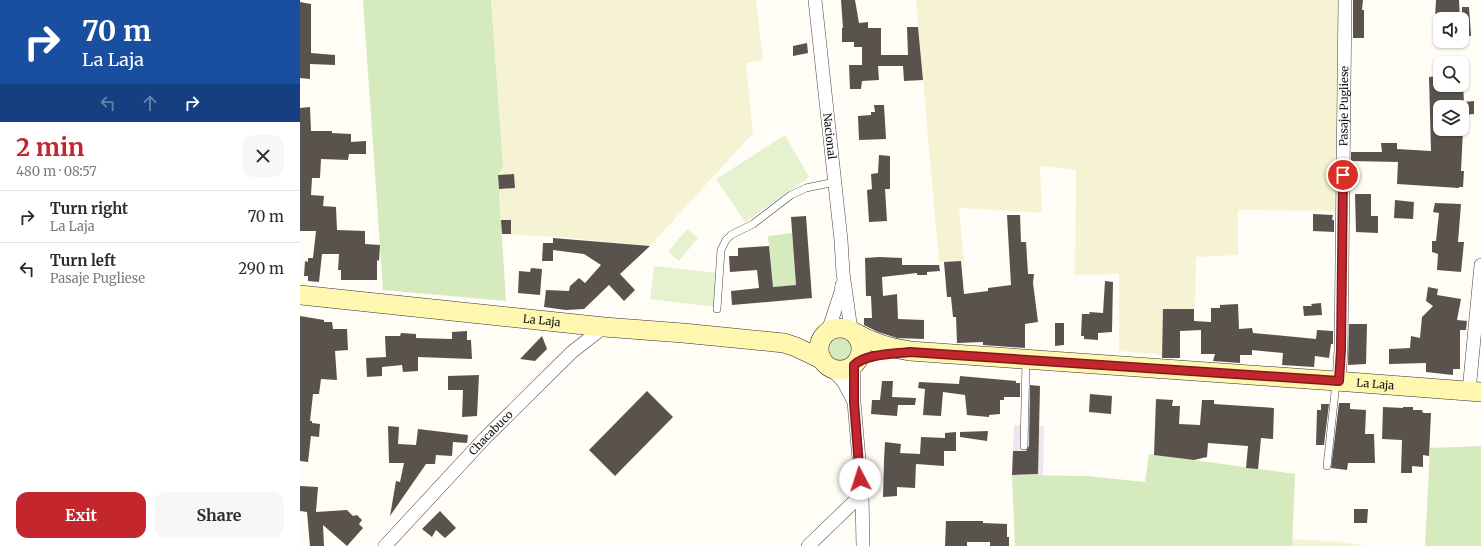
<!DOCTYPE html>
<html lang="en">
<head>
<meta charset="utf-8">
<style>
  :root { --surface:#fff; --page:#f7f7f7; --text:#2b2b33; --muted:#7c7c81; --line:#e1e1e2; --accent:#c4262e }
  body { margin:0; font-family:Merriweather,serif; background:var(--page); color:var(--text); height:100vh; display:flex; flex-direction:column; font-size:15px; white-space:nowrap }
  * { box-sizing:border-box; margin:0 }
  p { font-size:13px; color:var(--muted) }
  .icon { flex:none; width:22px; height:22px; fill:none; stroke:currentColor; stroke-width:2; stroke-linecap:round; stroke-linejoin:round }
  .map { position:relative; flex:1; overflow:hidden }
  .sheet { display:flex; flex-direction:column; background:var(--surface); width:300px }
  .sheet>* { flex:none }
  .hud { background:#1a4fa0; color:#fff; overflow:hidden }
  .buttons { position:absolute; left:1133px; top:12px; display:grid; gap:8px }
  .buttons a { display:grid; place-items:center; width:36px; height:36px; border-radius:8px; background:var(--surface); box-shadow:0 1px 3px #0004; font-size:20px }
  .pin { position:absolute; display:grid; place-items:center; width:34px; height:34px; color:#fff; margin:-17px; border:2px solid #fff; border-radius:50%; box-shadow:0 1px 4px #0007 }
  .me { position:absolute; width:44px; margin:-22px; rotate:355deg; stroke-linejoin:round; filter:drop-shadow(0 0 3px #0008) }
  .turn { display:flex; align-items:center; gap:14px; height:84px; padding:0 16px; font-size:18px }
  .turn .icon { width:52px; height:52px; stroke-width:2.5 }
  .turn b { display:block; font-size:28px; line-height:34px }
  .lanes { display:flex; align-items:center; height:38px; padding:0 16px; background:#0003; justify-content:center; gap:20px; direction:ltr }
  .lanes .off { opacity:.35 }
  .round { display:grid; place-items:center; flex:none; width:42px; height:42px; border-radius:12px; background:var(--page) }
  .summary { display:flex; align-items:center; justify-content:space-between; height:68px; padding:0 16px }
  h1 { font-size:24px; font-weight:700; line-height:30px; color:var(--accent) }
  .primary-button { display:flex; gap:8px; margin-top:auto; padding:8px 16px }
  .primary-button a { flex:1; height:46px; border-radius:12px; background:var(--accent); color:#fff; font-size:16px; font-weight:700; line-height:46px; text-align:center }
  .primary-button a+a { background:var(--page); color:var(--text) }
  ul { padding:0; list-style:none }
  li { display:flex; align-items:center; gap:12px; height:52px; padding:0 16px; border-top:1px solid var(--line) }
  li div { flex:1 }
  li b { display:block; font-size:15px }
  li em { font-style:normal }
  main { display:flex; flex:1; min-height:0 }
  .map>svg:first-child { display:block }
</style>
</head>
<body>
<main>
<section class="sheet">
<div class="hud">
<div class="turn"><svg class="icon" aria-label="right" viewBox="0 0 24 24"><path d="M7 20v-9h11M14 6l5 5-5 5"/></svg><div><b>70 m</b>La Laja</div></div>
<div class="lanes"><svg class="icon off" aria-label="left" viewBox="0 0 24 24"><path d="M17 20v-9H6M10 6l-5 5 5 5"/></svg><svg class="icon off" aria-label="ahead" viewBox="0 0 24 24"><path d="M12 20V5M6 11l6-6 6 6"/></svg><svg class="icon" aria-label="right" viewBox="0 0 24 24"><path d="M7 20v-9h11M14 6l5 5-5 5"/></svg></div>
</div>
<div class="summary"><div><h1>2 min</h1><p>480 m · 08:57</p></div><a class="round"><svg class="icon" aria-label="close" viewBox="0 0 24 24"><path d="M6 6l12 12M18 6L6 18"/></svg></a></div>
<ul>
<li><svg class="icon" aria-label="right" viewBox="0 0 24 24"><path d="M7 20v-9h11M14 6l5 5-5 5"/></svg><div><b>Turn right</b><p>La Laja</p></div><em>70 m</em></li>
<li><svg class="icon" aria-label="left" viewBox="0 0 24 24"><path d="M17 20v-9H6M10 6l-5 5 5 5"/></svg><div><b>Turn left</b><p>Pasaje Pugliese</p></div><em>290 m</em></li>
</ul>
<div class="primary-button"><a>Exit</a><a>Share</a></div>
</section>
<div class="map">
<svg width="1181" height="546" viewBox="0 0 1181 546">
  <rect width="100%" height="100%" fill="#fffdf5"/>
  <polygon fill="#eee6ef" points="714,425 744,426 743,476 712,475"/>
  <g fill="#f6f3d4">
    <polygon points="191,0 456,0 463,60 446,63 453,133 350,246 271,238 202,234 198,175 203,167"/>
    <polygon points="616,0 1041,0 1038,211 938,210 938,255 896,257 895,309 863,309 863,355 819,351 819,274 775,275 776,170 740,166 742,213 659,208 664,261 639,262"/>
    <polygon points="992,539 1044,542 1066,546 992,546"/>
  </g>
  <g fill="#d5ebbd">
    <polygon points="63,0 191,0 203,167 198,175 206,301 83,290"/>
    <polygon points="492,233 496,285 473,287 468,236"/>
    <path d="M540,336C550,338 555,344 558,354L551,364C536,367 525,356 527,341L533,337Z"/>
    <polygon points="1181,446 1181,546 1125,546 1130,448"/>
    <polygon points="849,454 995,474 992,546 715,546 712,475 787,476 845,482"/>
  </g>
  <g fill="#e6f2cf">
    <polygon points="485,135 509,177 445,222 416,179"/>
    <polygon points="387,229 398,238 379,261 368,252"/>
    <polygon points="354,266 418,273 414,307 350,299"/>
  </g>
  <g fill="#5a524d">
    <polygon points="541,0 555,0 559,23 568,22 568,28 581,28 581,55 608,55 607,27 618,27 623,80 604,81 603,66 578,66 579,80 562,81 561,89 550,89 549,65 562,65 562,47 554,47 554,42 542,42 542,28 543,28"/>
    <polygon points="1053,0 1063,0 1062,10 1064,10 1064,38 1053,38"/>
    <polygon points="1136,0 1159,0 1160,19 1135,19"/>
    <polygon points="0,2 11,4 11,53 35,55 35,65 10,64 10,79 0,78"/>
    <polygon points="1162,7 1169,7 1171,36 1162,36"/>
    <polygon points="507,43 508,53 493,56 493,46"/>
    <polygon points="1140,76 1140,85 1163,85 1164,102 1174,101 1174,114 1162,115 1162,107 1140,107 1140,129 1163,129 1161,171 1164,171 1163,187 1159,187 1159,188 1097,184 1098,162 1051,161 1051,152 1082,152 1081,143 1097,143 1097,149 1131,151 1129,77"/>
    <polygon points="574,105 584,105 586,139 559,140 558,116 571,115 571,112 575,112"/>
    <polygon points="10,107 11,131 32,131 32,133 51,134 51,142 66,141 66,154 49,154 48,160 21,159 20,178 12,178 11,195 24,196 23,206 36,207 37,230 65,231 65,244 80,245 79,261 77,260 77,280 41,280 41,270 38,270 39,254 22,254 19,282 8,281 8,276 4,276 5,261 8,262 8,258 13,258 16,231 0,231 0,108"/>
    <polygon points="579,155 590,156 590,189 585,189 587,221 569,222 567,190 572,189 571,174 578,173"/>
    <polygon points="214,174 215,188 199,189 198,175"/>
    <polygon points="1055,194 1071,194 1071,216 1078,216 1078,233 1056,232"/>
    <polygon points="1095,200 1114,202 1113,219 1094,218"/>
    <polygon points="1135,203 1161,204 1158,242 1164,242 1161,272 1137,270 1138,254 1132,252 1132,241 1136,241 1139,213 1133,212"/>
    <polygon points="1013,214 1033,215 1032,220 1034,220 1034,232 1013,231"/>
    <polygon points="707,215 720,215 721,242 726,242 728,274 734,274 733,283 738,322 725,324 725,348 683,345 683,342 657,343 656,317 653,317 651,297 647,297 644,262 661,261 664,294 688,291 688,288 711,285"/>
    <polygon points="506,216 512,298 432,305 431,291 459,288 457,270 430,272 429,256 438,256 438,248 469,246 473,287 496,285 491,217"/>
    <polygon points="201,220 211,220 211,234 202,234"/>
    <polygon points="253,238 350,246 320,274 335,290 324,301 309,285 284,309 266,310 244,307 246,290 269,291 270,286 279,278 285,283 301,265 284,254 253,250"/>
    <polygon points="243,243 253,243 253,261 242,261"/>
    <polygon points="579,257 602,258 602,265 639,265 640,271 627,272 627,275 617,275 617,273 582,277 583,296 597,294 598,319 624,320 624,339 597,338 578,332 564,325 564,318 572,318 571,296 566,296 565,258"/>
    <polygon points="231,268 242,269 240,295 218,293 219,271 230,272"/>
    <polygon points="805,281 813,282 812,332 798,333 798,340 784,339 784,336 781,336 782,314 790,314 789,312 803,313"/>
    <polygon points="1128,287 1138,289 1137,295 1161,299 1157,320 1167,321 1166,330 1160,330 1160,369 1153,369 1153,375 1126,372 1126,363 1089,364 1089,349 1110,348 1111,336 1120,338 1122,317 1133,306 1126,301"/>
    <polygon points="1021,303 1022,315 1004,316 1003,306 1012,306 1011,304"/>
    <polygon points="938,304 939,329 952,328 953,333 1016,339 1017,330 1033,331 1033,344 1031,344 1029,358 1015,356 1014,367 982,365 983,353 952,350 952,355 940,355 940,363 913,361 915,354 901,354 901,330 880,331 880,358 862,358 863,309 894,309 894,321 911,322 911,308 920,308 920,305"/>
    <polygon points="0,316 24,320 24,322 32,322 33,329 47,329 48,350 35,351 37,380 21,379 19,394 13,394 10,421 12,421 12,423 20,424 19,437 11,436 8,462 0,461"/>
    <polygon points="755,323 764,323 764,345 755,346"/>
    <polygon points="1049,324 1067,324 1066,364 1048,365"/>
    <polygon points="167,331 167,340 171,340 172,359 118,357 118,371 103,372 102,365 82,367 82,376 67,377 66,358 86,357 85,336 100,336 101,333 116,334 116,338 152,339 152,332"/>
    <polygon points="242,336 247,349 235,361 220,359"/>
    <polygon points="179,375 177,416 162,417 163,390 148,390 148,376"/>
    <polygon points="660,376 716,381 716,383 720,383 720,397 704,397 704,400 700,400 700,414 689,415 689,417 667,415 665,395 643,392 641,416 623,415 625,389 618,388 619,382 659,384"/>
    <polygon points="582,381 593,381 592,397 616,398 615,405 598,405 597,416 571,414 572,400 580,400"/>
    <polygon points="730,385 740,386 738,474 712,475 713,451 726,451 729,446"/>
    <polygon points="347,391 373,417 315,476 289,450"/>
    <polygon points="790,394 812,396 811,414 789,412"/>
    <polygon points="856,399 873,400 872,406 880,406 879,424 900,425 902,400 914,400 914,404 974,408 973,439 961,438 958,469 946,468 948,446 908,443 907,457 894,460 854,455"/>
    <polygon points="1039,403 1050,403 1050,409 1066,410 1065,434 1074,434 1075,463 1048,463 1047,470 1031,468"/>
    <polygon points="1021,404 1029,404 1024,445 1016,445 1017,410 1021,410"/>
    <polygon points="1083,407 1103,408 1103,407 1113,407 1113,410 1122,410 1123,413 1131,413 1129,456 1123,455 1123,467 1112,466 1112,473 1101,473 1102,440 1082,439"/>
    <polygon points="88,426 99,427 98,444 116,445 118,429 168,435 167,443 153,442 152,456 136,455 135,464 126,464 90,516 96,481 100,482 104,463 89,463"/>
    <polygon points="688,431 687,441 660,437 660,432"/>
    <polygon points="656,432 656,451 644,451 644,466 616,464 615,488 597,487 597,496 583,497 584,460 585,442 601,444 600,453 620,454 621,437 645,438 645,433"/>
    <polygon points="0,486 18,487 16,512 47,510 53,516 57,515 62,520 59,524 63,528 47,546 23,525 24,546 10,546 7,512 0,511"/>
    <polygon points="1054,509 1068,509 1067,523 1054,523"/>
    <polygon points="140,511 156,528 145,538 136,530 132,537 122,529"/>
    <polygon points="646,521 683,521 683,523 707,524 707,537 709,537 709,546 690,546 690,542 667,542 667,546 645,546"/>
  </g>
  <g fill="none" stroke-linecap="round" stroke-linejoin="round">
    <g stroke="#444" stroke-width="8">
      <g id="lane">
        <polyline points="417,309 421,250 426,240 431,235 453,224 491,195 506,188 535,182"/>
        <polyline points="724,446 726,360"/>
        <polyline points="1027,466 1036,383"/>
      </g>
    </g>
    <g stroke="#444" stroke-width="14">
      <g id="street">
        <path id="s1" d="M515,0L541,240L543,273L551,330"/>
        <polyline points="528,331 541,292 542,285"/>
        <polyline points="554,365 554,402 562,494 563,546"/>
        <polyline points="530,368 543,381 553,400"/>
        <path id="s2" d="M1039,381L1041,350L1045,0"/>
        <polyline points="1169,391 1181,265"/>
        <path id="s3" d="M85,546L185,438L272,352L304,327"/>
        <polyline points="508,546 562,494"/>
      </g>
    </g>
    <g stroke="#333" stroke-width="20">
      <g id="secondary">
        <path id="s4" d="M0,295L304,327L383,333L484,343L496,347L521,359"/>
        <circle cx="540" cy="349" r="21"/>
        <path id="s5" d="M554,332C572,343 589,348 610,351L1036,381L1181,392"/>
      </g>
    </g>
    <use href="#lane" stroke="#fff" stroke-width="7"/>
    <use href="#street" stroke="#fff" stroke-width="13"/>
    <use href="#secondary" stroke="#fff6b0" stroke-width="19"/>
  </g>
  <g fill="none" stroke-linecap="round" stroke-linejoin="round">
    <g stroke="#7f191e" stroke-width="10">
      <path id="route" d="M560,479L554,402V365C565,354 594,354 610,352L1039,381L1041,350L1043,175"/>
    </g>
    <use href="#route" stroke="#c4262e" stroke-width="7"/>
  </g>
  <g text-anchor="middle" stroke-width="4" stroke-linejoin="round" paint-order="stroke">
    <g font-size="11" fill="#111" stroke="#fff">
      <text dy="4" stroke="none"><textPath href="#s2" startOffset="275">Pasaje Pugliese</textPath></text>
      <text dy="4" stroke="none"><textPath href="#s1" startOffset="137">Nacional</textPath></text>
      <text dy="4" stroke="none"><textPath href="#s4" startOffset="243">La Laja</textPath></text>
      <text dy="4" stroke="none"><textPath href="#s5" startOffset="526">La Laja</textPath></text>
      <text dy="4" stroke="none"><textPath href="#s3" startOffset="155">Chacabuco</textPath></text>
    </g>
  </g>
</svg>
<div class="buttons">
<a><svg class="icon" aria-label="sound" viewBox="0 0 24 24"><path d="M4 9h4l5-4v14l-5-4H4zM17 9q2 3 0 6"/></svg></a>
<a><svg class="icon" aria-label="search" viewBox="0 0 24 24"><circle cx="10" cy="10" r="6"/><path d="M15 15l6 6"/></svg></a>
<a><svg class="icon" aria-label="layers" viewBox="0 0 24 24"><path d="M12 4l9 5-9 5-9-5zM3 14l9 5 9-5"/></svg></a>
</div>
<div class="pin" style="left:1043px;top:175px;background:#d93025"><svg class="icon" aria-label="arrive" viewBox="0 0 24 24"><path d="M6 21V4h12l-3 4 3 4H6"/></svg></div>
<svg class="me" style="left:560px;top:479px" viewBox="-20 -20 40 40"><circle r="19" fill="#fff"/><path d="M0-13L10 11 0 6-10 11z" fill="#c4262e"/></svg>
</div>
</main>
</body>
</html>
